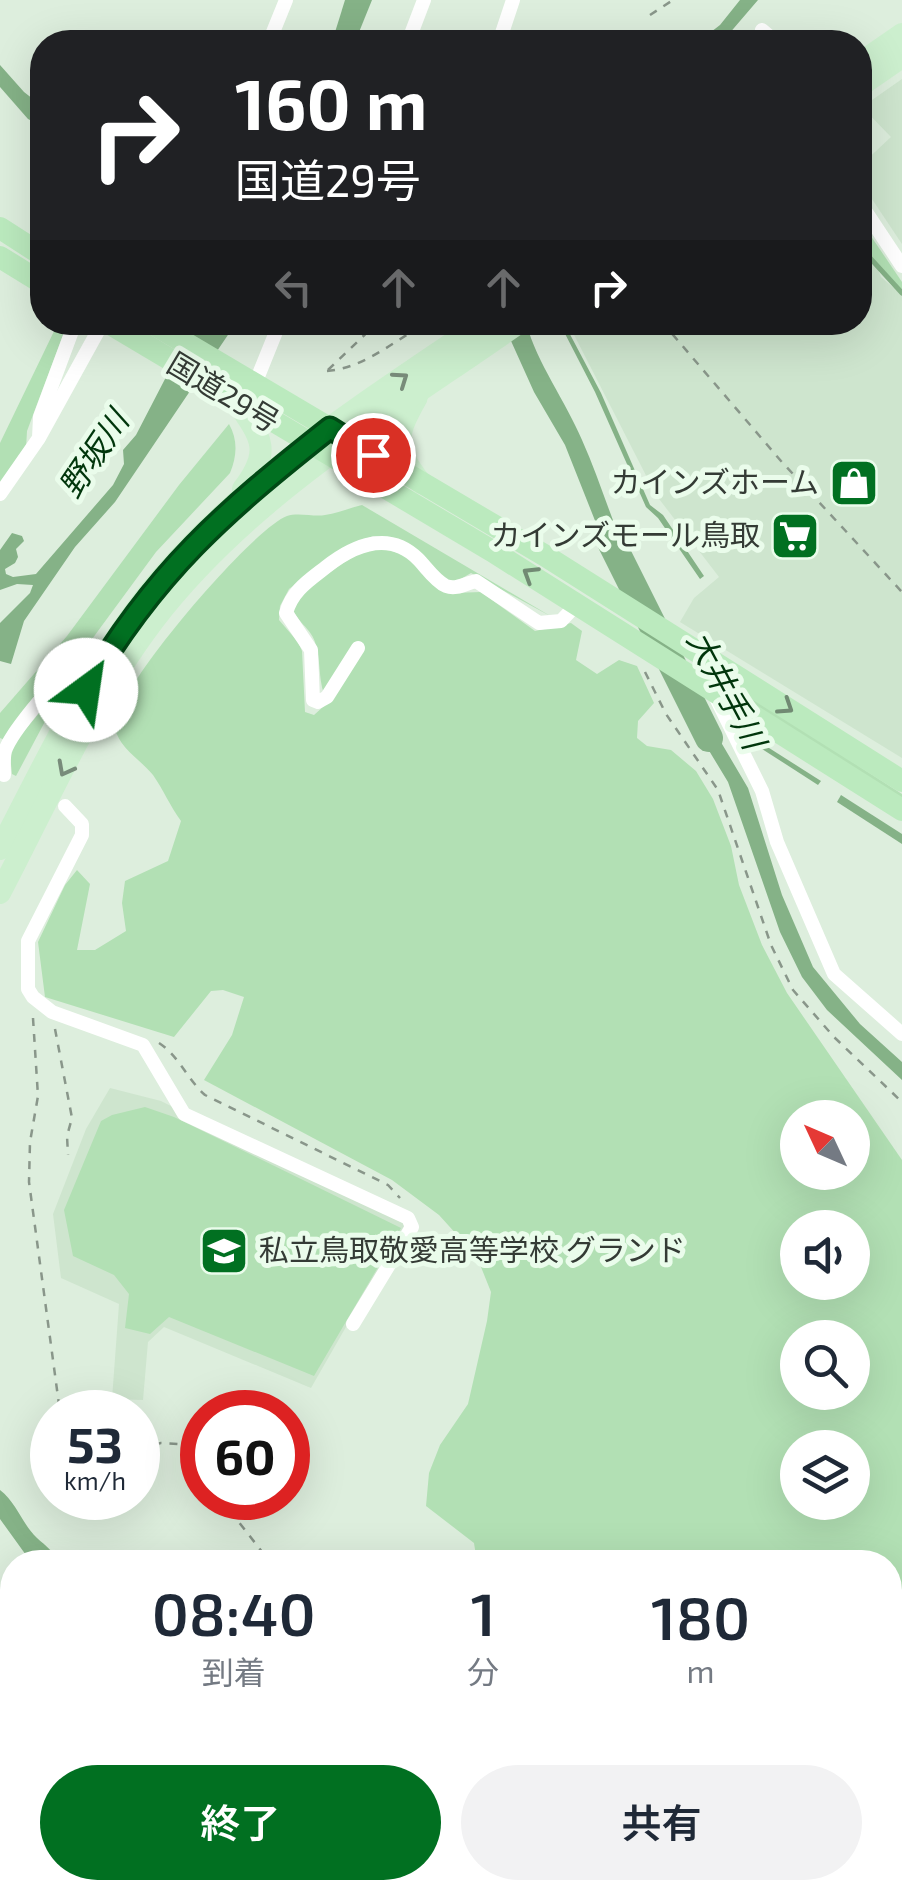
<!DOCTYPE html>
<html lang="ja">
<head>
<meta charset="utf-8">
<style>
  :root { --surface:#fff; --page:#f2f2f3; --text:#1f2937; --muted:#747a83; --accent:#017021 }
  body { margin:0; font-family:"Exo 2","Noto Sans JP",sans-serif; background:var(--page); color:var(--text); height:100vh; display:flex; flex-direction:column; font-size:38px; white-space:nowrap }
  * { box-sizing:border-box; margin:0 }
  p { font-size:32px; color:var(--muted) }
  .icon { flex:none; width:55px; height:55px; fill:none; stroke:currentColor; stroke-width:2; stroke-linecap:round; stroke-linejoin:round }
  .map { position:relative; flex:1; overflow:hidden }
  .details { position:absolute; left:0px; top:1550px; width:902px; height:350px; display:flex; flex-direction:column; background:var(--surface); border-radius:40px 40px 0 0; box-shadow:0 10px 40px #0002 }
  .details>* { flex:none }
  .top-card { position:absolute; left:30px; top:30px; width:842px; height:305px; border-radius:40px; box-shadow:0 10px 40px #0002; background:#202124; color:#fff; overflow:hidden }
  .needle { width:65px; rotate:314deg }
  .fabs { position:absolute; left:780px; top:1100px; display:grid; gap:20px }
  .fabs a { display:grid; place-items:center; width:90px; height:90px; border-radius:50%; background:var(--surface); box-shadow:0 10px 40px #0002; font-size:50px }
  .speed { position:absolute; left:30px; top:1390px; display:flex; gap:20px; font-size:50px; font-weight:700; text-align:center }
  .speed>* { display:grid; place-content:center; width:130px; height:130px; border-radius:50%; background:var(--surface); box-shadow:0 10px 40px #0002; line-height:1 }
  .speed small { font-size:25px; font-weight:400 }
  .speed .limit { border:15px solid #d22; background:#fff; color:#111 }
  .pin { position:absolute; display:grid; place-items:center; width:85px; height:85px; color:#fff; margin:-42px; border:5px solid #fff; border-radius:50%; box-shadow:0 2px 10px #0007 }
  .me { position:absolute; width:110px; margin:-55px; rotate:31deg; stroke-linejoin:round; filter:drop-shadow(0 0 8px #0008) }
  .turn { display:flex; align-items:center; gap:35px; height:210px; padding:0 40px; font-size:45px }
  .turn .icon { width:130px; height:130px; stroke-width:2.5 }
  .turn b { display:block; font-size:70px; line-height:85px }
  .lanes { display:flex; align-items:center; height:95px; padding:0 40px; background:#0003; justify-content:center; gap:50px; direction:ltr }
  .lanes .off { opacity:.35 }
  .eta { display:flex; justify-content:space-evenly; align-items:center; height:170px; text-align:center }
  .eta b { font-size:60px; font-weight:600; line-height:70px }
  .cta { display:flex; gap:20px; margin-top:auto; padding:20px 40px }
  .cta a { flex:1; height:115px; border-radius:60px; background:var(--accent); color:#fff; font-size:40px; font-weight:600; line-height:115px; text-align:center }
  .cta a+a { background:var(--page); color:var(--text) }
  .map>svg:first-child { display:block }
</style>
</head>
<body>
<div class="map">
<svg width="902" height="1900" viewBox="0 0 902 1900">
  <rect width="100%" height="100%" fill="#ded"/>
  <g fill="#cee5ce">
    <polygon points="902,79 902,244 860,181 860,166 891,137 862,107"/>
    <polygon points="860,249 875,262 881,277 902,295 902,758 680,622 694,598 719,577 656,495 568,323 860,322"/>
    <polygon points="110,1088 161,1101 405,1224 311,1388 164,1327 148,1342 143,1400 112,1399 119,1304 61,1278 53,1214 86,1129"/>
  </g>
  <g fill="#b2e0b4" fill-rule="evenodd">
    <polygon points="860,220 902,282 902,292 860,246"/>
    <polygon points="58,323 66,327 27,431 26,449 0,486 0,443"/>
    <path d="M229,424C238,440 237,456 230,473L156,552L84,650L80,655L64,658L55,666L48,685L5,740L0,738V713L67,636L179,485Z"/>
    <path d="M362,505L552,617L471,573L454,583L446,581L420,552L394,539L373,536L342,548L289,589L280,606L279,620L298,642L302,651L305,712L314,715L334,697L324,694C318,677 321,659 315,642C310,627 296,622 292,606C303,591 319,581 333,570C388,528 409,558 454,593L481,592L535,631L571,623L582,631L576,660L597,674L619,660L637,666L654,703L638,721L637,738L647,746L671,750L696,771L713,799L731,846L739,885L762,945L787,993L902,1160V1900H407L409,1888H890V1562H477L474,1543L426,1506L429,1473L440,1445L468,1404L487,1321L491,1292L477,1257L439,1215L392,1180L204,1080L232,1035L244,997L223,990L211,991L174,1037L45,997L38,942L65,885L77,870L90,884L77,950H95L126,931L122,903L125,881L168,861L181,821C170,806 163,789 153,775C141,760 119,748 115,728C109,695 253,528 287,516C298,512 314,517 325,515C338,513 350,508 362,505ZM798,1118H852V1172H798ZM798,1228H852V1282H798ZM798,1338H852V1392H798ZM798,1448H852V1502H798Z"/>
    <polygon points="696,661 902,794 902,799 694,666"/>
    <polygon points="67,680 16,776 12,774 10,755 14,743"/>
    <polygon points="145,1107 174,1117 401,1228 314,1376 169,1317 150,1334 125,1328 129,1294 114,1275 73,1256 64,1210 101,1121 112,1115"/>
  </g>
  <g fill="#85b287">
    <polygon points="345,0 372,0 355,42 332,42"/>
    <polygon points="740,0 758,0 722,42 698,42 720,25"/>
    <polygon points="0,65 24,92 42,106 42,126 28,119 0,87"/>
    <polygon points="194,323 236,323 115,502 75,547 24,621 11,664 0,661 0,623 30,593 33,585 17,584 0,590 0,550 12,533 22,536 24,541 16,549 18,557 15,563 5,569 6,574 13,577 36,574 113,485 124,464 123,450 136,435"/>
    <path d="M503,323H526C538,365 565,400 582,440C602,485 615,532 636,577L617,576L565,445L534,392Z"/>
    <polygon points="564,323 601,393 650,505 663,515 704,576 700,579 658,518 646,507 595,392 560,324"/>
    <polygon points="699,705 748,788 782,895 813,967 860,1024 902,1062 902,1080 827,1010 802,977 780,932 728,782 682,706"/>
    <polygon points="744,732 821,781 818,785 742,736"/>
    <polygon points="841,795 902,834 902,844 837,802"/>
    <path d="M0,1490C17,1503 22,1524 37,1538C46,1546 53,1551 60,1562H31L0,1519Z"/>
  </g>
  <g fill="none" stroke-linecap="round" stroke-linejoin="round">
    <g stroke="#85b287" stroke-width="5">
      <polyline points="860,247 902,293"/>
      <polyline points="63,1888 65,1900"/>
      <polyline points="112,1900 131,1897"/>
    </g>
    <polyline stroke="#85b287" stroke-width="28" points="612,544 709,738"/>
    <g stroke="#89968a" stroke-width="2.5" stroke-dasharray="8 8" stroke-linecap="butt">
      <polyline points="650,15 673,0"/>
      <polyline points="389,322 392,324"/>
      <polyline points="662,322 781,461 902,592"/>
      <polyline points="328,370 378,322"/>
      <path d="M327,371C365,368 395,340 428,322"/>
      <polyline points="645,672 666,714 718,790 771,945 793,990 834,1037 902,1102"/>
      <polyline points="33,1018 38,1096 30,1142 29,1182 60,1412"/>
      <polyline points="55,1029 72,1118 67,1136 68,1155"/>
      <path d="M159,1043C179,1056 187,1079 205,1095L388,1185L400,1198"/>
      <polyline points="138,1448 161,1443 178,1444 202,1474"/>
      <polyline points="220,1498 270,1562"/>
      <polyline points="333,1888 345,1900"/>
    </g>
    <g stroke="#fff" stroke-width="14">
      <polyline points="762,30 776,42"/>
      <polyline points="269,42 286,0"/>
      <polyline points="408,42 424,0"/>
      <polyline points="499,42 513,0"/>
      <polyline points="860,203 902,266"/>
      <polyline points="255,384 280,322"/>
      <polyline points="40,436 103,322"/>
      <polyline points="0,494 39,438 40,417 72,331"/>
      <path d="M358,648L327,697L318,702L313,700L311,650L286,613C292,591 308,581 326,567C354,545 389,530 418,559C426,567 435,581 446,586C457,590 466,583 476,581L539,623L561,621L577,604"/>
      <polyline points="715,696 762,791 777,842 834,974 902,1034"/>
      <path d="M4,775C4,767 3,758 5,751C11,732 60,674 77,663L95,674"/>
      <polyline points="65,806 82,824 82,835 28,941 28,989 33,997 52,1012 143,1045 184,1114 408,1218 412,1227 353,1324"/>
      <polyline points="0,1629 12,1646"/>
      <polyline points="0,1756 12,1755"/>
      <polyline points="151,1888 155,1900"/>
    </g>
    <g stroke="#ccefce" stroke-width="22">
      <polyline points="860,63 902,34"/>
      <polyline points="860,86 902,57"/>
      <path d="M417,397C395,436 393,447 421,483"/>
      <path d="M236,401C262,438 272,451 243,489"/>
      <path d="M0,849C46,761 90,666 153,588C243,478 367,402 483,322"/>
      <path d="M0,893C48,801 91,703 154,620C250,495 392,412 520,322"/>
    </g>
    <g stroke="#bbeabe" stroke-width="22">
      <polyline points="0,228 42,255"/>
      <polyline points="0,257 42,283"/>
      <polyline points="107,322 492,551 902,810"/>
      <polyline points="150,322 544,555 902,781"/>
    </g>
  </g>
  <defs><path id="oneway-chevron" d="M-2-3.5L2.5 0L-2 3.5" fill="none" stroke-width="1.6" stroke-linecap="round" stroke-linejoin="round" transform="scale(2.5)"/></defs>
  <g stroke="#788c7a">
    <use href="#oneway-chevron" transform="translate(401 379) rotate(-35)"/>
    <use href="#oneway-chevron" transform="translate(65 769) rotate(118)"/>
  </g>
  <g stroke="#718a73">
    <use href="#oneway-chevron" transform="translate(530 574) rotate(-148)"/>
    <use href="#oneway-chevron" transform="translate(786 707) rotate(33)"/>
  </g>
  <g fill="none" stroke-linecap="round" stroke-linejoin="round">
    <g stroke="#014915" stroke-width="25">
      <path id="route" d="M86,690C154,572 225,511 330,428L373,455"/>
    </g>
    <use href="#route" stroke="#017021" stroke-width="18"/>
  </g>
  <defs>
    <g id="shop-square" transform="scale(2.5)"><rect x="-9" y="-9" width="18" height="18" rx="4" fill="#017021" stroke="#eafceb"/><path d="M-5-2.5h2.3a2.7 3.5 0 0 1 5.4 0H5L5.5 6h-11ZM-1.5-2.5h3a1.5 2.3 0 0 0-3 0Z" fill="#fff"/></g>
    <g id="supermarket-square" transform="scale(2.5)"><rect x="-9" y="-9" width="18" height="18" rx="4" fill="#017021" stroke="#eafceb"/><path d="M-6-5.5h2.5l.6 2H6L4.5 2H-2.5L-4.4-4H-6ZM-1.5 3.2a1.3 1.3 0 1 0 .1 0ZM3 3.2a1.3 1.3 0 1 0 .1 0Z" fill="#fff"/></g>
    <g id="school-square" transform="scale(2.5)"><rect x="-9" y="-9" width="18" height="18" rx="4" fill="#017021" stroke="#eafceb"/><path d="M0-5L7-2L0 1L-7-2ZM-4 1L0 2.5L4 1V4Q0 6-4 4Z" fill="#fff"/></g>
  </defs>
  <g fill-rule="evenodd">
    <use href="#shop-square" x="854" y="483"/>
    <use href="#supermarket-square" x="795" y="536"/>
    <use href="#school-square" x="224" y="1251"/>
  </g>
  <g text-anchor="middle" stroke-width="10" stroke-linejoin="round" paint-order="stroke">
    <g font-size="30" fill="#343b35" stroke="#eafceb">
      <text transform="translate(223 393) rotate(31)" y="10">国道29号</text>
    </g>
    <g font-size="30" fill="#343b35" stroke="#eafceb" text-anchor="end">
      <text x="819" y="493">カインズホーム</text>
      <text x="760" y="546">カインズモール鳥取</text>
      <text x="259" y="1261" text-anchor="start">私立鳥取敬愛高等学校 グランド</text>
    </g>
    <g font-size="32" font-style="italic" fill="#01360c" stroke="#eafceb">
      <text transform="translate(94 454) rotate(-56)" y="11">野坂川</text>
      <text transform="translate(726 690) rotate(62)" y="11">大井手川</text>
    </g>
  </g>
</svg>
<div class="fabs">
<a><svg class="needle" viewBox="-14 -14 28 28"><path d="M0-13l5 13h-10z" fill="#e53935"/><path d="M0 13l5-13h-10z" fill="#747a83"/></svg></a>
<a><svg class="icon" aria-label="sound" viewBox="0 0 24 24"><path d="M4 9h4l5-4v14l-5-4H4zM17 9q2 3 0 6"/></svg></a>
<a><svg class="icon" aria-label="search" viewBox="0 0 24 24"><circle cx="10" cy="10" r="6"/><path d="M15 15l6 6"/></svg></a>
<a><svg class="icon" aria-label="layers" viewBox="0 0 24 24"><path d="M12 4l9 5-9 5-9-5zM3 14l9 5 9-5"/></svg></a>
</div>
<div class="speed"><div>53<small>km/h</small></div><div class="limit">60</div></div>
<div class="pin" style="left:373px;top:455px;background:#d93025"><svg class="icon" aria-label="arrive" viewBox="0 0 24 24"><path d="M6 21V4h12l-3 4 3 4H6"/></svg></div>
<svg class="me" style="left:86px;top:690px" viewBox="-20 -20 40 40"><circle r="19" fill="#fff"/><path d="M0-13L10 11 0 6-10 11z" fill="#017021"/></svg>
<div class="top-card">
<div class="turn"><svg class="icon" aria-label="right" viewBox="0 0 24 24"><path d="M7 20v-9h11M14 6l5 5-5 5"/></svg><div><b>160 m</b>国道29号</div></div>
<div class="lanes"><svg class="icon off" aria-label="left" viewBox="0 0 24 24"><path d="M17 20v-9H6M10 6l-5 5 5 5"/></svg><svg class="icon off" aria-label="ahead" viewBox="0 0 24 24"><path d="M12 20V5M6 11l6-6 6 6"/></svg><svg class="icon off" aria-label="ahead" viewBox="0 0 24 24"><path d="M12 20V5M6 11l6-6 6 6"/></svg><svg class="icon" aria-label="right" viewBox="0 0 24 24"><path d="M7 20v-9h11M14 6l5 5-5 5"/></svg></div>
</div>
<section class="details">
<div class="eta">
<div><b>08:40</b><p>到着</p></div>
<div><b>1</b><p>分</p></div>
<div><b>180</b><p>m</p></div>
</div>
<div class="cta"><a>終了</a><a>共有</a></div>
</section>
</div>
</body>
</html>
